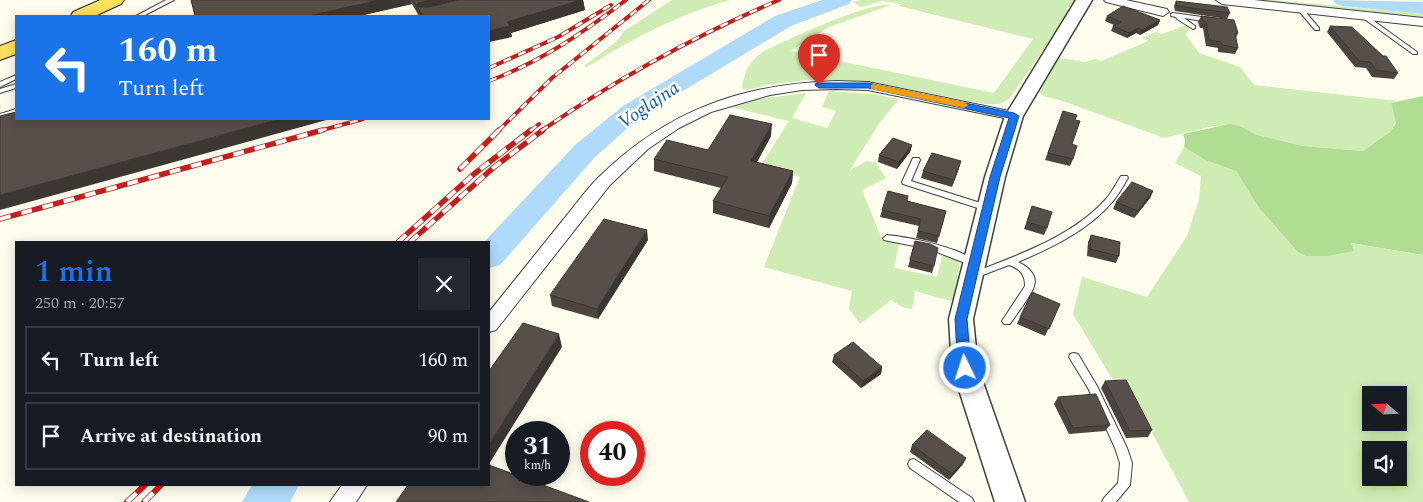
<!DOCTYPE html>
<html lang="en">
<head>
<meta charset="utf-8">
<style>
  :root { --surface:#171b24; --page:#242831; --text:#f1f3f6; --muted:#9ea1a6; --line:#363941; --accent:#1a73e8 }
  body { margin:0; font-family:Spectral,serif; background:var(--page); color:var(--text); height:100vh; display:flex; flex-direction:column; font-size:19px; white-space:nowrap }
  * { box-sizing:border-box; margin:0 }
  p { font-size:16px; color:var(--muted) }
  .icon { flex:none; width:28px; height:28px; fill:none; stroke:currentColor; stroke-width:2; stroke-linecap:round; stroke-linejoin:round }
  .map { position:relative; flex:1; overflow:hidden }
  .sheet { position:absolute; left:15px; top:241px; width:475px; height:245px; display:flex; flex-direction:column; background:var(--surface); border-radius:0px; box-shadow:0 2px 12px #0003 }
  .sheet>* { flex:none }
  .top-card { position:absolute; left:15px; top:15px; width:475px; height:105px; border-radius:0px; box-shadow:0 2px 12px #0003; background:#1a73e8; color:#fff; overflow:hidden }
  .needle { width:32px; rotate:289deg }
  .controls { position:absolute; left:1362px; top:386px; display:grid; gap:10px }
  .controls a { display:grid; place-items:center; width:45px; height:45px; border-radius:0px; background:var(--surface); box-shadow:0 2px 12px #0003; font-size:25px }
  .speed { position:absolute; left:505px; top:421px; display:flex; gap:10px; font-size:25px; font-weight:700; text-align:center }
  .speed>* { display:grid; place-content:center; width:65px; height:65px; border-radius:50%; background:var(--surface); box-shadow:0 2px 12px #0003; line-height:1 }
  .speed small { font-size:12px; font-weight:400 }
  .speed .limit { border:8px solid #d22; background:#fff; color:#111 }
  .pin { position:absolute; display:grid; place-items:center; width:42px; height:42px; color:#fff; margin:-51px -21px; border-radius:50% 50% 50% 0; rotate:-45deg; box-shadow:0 0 5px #0007 }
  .pin .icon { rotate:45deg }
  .me { position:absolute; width:55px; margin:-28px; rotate:356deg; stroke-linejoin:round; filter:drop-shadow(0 0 4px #0008) }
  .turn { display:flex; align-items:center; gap:18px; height:105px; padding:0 20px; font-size:22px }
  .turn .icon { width:65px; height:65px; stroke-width:2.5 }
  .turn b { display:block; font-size:35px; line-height:42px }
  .round { display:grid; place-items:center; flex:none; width:52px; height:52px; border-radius:0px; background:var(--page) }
  .headline { display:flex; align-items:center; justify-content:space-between; height:85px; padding:0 20px }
  h1 { font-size:30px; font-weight:600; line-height:38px; color:var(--accent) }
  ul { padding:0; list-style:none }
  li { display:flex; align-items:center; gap:15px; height:68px; margin:0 10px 8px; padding:0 10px; border:2px solid var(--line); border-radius:0px }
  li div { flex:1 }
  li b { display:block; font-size:19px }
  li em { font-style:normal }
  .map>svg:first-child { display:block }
</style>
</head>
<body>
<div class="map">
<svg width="1423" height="502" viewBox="0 0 1423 502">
  <rect width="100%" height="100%" fill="#fffdee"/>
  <g fill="#cfecb5" fill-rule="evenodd">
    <path d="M672,0H730C679,14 632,39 587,67L584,66L617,41L624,31Z"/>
    <path d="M861,0H1077L1066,9L1070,11L1009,99L999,104H985L881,84L839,80H807L767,85L748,90L743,89L742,86C746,70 749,61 763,52C786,40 868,2 891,5L829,27L791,51L994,93L1033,39L899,6L902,4L882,1L861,7L853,2Z"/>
    <polygon points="1231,0 1274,0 1423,14 1423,20"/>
    <polygon points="1186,25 1190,27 1186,35 1199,53 1240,67 1254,85 1397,101 1391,103 1396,122 1390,132 1363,151 1303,146 1257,135 1240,126 1213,126 1164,138 1063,101 1043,96 1039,92 1059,58 1085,62 1095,59 1102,61 1148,41 1142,38 1156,32 1162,34"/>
    <polygon points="829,91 874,94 899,99 880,122 850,170 867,161 876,163 886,178 862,190 882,240 899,244 894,268 937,277 943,253 960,261 954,302 915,291 912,309 902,307 891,300 860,324 849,309 852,291 764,267 800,177 760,167 789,121 731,107 758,99 806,93 792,118 827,128 836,111 822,107"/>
    <path d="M1184,147L1205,160L1236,171L1259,208L1297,251H1354L1350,243L1423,255V502H1189L1125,382H1114L1073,314L1082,277L1147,297L1187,236L1199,200L1201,176L1175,163ZM1371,395H1399V422H1371ZM1371,450H1399V478H1371Z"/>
  </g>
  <polygon fill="#b1dd93" points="1423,96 1423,255 1351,243 1354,251 1327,256 1306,256 1297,251 1259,208 1236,171 1205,160 1184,147 1185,140 1183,134 1229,124 1240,126 1257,135 1303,146 1363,151 1390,132 1396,123 1391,103"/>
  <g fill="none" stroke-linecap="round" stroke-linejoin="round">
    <g fill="#afdafa" fill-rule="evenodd">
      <polygon points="822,0 852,0 849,4 791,26 641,116 595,157 500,265 489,268 489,242 484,242 575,145 623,106 775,16"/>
      <polygon points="1333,0 1423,2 1423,14 1343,6 1336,4"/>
      <polygon points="252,485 299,485 290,502 242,502"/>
    </g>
    <g stroke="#404040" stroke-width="2">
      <g id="service">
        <polygon points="166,0 174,0 143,16 136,16"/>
        <polygon points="1299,9 1303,9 1319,28 1319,30 1315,30 1299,11"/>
        <polygon points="1173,13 1209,18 1212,20 1209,22 1184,18 1195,26 1195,28 1193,29 1177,19 1176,17 1171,16 1171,14"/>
        <polygon points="1363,16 1367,16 1417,52 1417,54 1413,54 1363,18"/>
        <polygon points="16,75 16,79 0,87 0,82"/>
        <polygon points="16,84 16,88 0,93 0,89"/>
        <polygon points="16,109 16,113 0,118 0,114"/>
        <polygon points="913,158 919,158 920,160 911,181 990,206 991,208 990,210 984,210 903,184 902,182"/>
        <path d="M1121,176H1127L1128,178C1123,186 1119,194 1113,201C1089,230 1051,248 1018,262C1027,266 1038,275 1034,286C1033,293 1015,316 1010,324H1004L1002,321L1004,318L1025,286C1025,274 1020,269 1009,265L975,278L972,277L970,275L972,273C1018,255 1072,237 1106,199C1112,192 1116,184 1121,176Z"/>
        <path d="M887,235C908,237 964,248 977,263L973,266L929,249L884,240L883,238Z"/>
        <polygon points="1074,353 1078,354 1097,386 1127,448 1132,463 1130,485 1116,502 1102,502 1104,498 1118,483 1120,463 1115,448 1088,388 1069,357 1070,354"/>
        <polygon points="914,459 972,498 974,502 959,502 910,468 908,464 910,460"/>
      </g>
    </g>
    <g stroke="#404040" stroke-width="2">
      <g id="minor">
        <polygon points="1104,0 1126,0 1167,9 1169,12 1163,16 1106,2"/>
        <polygon points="1216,0 1254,0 1423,18 1423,26 1222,4"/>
        <path d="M836,81L868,82L1014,112L1019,113L1021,116L1019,119L1014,120L868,90L836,89L802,90L770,95L711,112L679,128L648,149L610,185L496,330L489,332V312C514,281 538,251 563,220C575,206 586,189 600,176C668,110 742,84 836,81Z"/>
        <polygon points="342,485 367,485 356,502 330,502"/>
      </g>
    </g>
    <g stroke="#404040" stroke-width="3">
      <polygon id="tertiary" points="1076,0 1092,0 1023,116 1005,177 973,319 978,368 1025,502 995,502 952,368 949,319 985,177 1005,116"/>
    </g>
    <g stroke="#1e1e1e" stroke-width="2">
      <g id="primary">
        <polygon points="100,0 124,0 121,4 95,16 71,16 73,12"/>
        <polygon points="16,40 16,54 0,60 0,46"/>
      </g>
    </g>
    <use href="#service" fill="#fff" fill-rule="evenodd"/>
    <use href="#minor" fill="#fff" fill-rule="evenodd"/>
    <use href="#tertiary" fill="#fff" fill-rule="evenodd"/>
    <use href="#primary" fill="#ffe05e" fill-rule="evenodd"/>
    <g stroke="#c61e1d" stroke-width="4">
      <g id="rail-far2">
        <polyline points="489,68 558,37 611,5"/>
        <path d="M489,81C540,62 583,33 626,0"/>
        <polyline points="319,131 363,119"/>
        <polyline points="498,131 552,78 649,0"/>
        <polyline points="530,131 539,124"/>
        <path d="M541,131C618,78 694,36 779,0"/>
      </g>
    </g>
    <g stroke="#c61e1d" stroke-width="5.5">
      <g id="rail-far1">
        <polyline points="460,169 499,130"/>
        <polyline points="0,219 323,130"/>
        <polyline points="398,242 474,174 531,130"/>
        <polyline points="410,242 493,168 543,130"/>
      </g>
    </g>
    <g stroke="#c61e1d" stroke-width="6">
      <g id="rail">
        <polyline points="127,502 145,485"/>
        <polyline points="144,502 161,485"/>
      </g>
    </g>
    <use href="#rail-far2" stroke="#fff" stroke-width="2.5" stroke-dasharray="8" stroke-linecap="butt"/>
    <use href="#rail-far1" stroke="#fff" stroke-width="4" stroke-dasharray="11" stroke-linecap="butt"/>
    <use href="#rail" stroke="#fff" stroke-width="4.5" stroke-dasharray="13" stroke-linecap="butt"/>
  </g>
  <g fill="#4b443f">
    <polygon points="191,0 583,0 585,10 511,33 512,37 489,16 419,16 412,4 359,16 195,16"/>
    <polygon points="1176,1 1230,13 1227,19 1175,11 1174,6"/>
    <polygon points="1107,16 1160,20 1158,25 1140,35 1136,33 1127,38 1111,31 1113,26 1114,25 1105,21"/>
    <polygon points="1201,16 1238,33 1236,38 1238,48 1235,54 1218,52 1218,48 1206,46 1203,28 1200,28 1198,22"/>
    <polygon points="1330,26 1398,73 1394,79 1372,77 1366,68 1355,67 1327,32"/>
    <polygon points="1063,111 1075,120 1072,144 1073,159 1070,166 1045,160"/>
    <polygon points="771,136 757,162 793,171 792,183 769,228 713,213 713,201 721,188 654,171 654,159 708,150"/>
    <polygon points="912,145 910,152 897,169 878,162 879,155"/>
    <polygon points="959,168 952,187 921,178 923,171"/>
    <polygon points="1153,191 1150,198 1134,218 1113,209 1116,202"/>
    <polygon points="907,201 946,211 937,243 916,238 919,226 880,217 882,210"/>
    <polygon points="1032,206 1047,228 1044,235 1024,229"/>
    <polygon points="1091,235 1119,256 1116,263 1087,256 1088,242"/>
    <polygon points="648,240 598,319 552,306 550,295"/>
    <polygon points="915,241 934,266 932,273 908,267"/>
    <polygon points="1060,304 1045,336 1017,324 1020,317"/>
    <polygon points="834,355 882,367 881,374 861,388 832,362"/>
    <polygon points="1105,381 1152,430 1148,437 1126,438 1101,388"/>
    <polygon points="1058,397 1110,425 1105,431 1069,434 1054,404"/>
    <polygon points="912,445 966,458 963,464 949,480 910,452"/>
  </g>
  <g fill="#3d3733">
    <polygon points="379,0 410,0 412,4 359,16 309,16"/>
    <polygon points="432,0 477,0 421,14 417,7 419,16 416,6 418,3"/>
    <polygon points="581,0 583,0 585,10 511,33 512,37 489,42 489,31 507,22"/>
    <polygon points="1160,20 1158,25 1140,35 1142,30"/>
    <polygon points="1138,28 1136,33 1127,38 1129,33"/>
    <polygon points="280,119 330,119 0,210 0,195"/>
    <polygon points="772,124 771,136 751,173 751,161"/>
    <polygon points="912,145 910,152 897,169 899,162"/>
    <polygon points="961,161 959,168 952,187 954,180"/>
    <polygon points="793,171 792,183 769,228 769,216"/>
    <polygon points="1153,191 1150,198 1134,218 1138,211"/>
    <polygon points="647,230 648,240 598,319 597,309"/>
    <polygon points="559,334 562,347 489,464 489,444"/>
    <polygon points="882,367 881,374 861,388 863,381"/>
    <polygon points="966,458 963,464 949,480 952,474"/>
  </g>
  <g fill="#574f49" stroke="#3d3733">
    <polygon points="191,0 379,0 309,16 195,16"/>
    <polygon points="413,0 432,0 418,3 416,6"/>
    <polygon points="458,0 581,0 507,22 510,26 489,31 489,16 423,16 417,7 429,7"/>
    <polygon points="1176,1 1227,7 1230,13 1177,6"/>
    <polygon points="1123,6 1160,20 1142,30 1138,28 1129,33 1113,26 1121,22 1107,16"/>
    <polygon points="1201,16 1234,20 1238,33 1235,34 1238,48 1222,45 1221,42 1209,40 1206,22 1203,21"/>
    <polygon points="1330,26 1352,27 1383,56 1386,56 1398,73 1376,70 1370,62 1359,61"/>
    <polygon points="1063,111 1077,115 1075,120 1080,121 1072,144 1077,146 1073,159 1048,153"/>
    <polygon points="16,112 16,119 280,119 0,195 0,116"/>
    <polygon points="730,115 772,124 751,161 793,171 769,216 713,201 728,177 654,159 667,140 708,150"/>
    <polygon points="893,138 912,145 899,162 879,155"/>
    <polygon points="932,153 961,161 954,180 923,171"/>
    <polygon points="1132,182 1153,191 1138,211 1116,202"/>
    <polygon points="888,191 908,196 907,201 946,211 939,236 918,231 921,219 882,210"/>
    <polygon points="1032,206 1052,212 1047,228 1027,222"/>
    <polygon points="604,219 647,230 597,309 550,295"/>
    <polygon points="1091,235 1120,242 1119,256 1090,249"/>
    <polygon points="915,241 930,244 938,248 934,266 910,260"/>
    <polygon points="1032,292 1060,304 1049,329 1020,317"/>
    <polygon points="523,323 559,334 489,444 489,371"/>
    <polygon points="853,342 882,367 863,381 834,355"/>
    <polygon points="1126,380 1152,430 1130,431 1105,381"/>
    <polygon points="1096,394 1110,425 1073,428 1058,397"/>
    <polygon points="927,430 966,458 952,474 912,445"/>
    <polygon points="489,465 589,502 396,502 408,485 489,485"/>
  </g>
  <polygon fill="#1a73e8" stroke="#114b97" points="816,83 868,83 1014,113 1019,116 1000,177 967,319 971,368 969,372 965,373 960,372 958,368 955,319 990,177 1009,118 868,88 819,88 815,85"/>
  <polygon fill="#f59e0b" points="874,84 964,102 968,105 964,108 871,89 871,85"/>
  <g text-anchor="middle" stroke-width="5" stroke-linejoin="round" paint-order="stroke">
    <g font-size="19" font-style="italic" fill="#0f5ca6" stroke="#fff">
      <text transform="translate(648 104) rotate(-34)" y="7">Voglajna</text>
    </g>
  </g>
</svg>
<div class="controls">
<a><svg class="needle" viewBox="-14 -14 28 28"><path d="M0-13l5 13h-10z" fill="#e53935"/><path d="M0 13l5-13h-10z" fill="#9ea1a6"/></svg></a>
<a><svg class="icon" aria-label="sound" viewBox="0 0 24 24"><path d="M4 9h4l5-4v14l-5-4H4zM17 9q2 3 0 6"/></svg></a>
</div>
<div class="speed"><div>31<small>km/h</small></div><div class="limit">40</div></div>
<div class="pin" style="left:819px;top:85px;background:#d93025"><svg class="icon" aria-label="arrive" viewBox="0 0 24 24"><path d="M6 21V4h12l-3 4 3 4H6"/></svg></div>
<svg class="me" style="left:965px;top:368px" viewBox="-20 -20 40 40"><circle r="17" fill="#1a73e8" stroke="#fff" stroke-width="3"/><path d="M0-11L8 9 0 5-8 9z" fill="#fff"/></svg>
<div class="top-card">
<div class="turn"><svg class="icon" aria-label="left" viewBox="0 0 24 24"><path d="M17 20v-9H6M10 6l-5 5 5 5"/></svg><div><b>160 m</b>Turn left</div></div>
</div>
<section class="sheet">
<div class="headline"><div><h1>1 min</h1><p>250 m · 20:57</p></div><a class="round"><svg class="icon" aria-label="close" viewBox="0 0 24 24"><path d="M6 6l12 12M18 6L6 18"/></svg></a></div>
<ul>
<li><svg class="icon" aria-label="left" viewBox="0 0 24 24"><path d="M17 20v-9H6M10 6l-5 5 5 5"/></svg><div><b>Turn left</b></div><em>160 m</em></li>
<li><svg class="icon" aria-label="arrive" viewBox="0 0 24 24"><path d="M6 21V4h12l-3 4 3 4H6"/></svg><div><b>Arrive at destination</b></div><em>90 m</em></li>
</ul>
</section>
</div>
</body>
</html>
